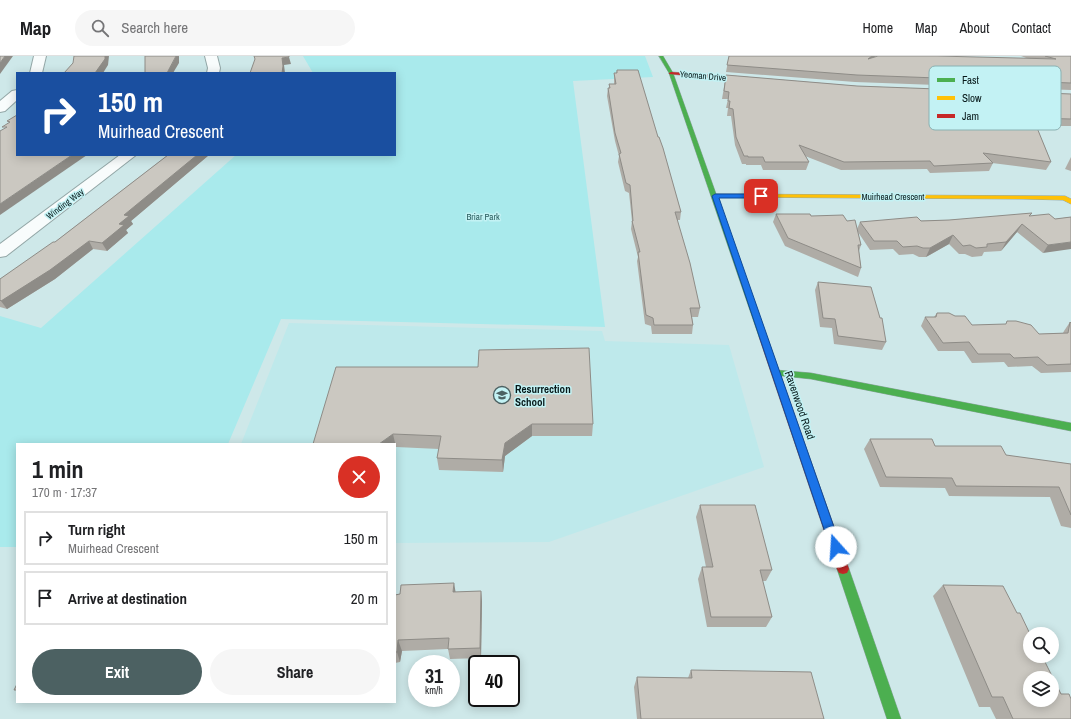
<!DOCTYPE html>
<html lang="en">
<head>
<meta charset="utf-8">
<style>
  :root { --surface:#fff; --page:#f6f6f6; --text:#202124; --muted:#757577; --line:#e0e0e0; --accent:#4c6162 }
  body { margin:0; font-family:"Archivo Narrow",sans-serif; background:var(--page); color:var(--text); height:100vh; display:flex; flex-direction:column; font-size:15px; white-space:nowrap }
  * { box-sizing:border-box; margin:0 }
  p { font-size:13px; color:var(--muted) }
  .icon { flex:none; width:22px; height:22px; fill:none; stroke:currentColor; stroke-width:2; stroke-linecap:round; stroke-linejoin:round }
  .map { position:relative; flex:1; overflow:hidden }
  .details { position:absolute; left:16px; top:387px; width:380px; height:260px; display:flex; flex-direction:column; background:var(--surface); border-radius:0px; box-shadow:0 2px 10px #0003 }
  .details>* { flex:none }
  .hud { position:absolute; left:16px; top:16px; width:380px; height:84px; border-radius:0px; box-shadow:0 2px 10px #0003; background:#1a4fa0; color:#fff; overflow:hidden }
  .controls { position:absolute; left:1023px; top:571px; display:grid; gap:8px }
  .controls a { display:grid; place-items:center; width:36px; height:36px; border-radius:50%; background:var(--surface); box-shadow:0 2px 10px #0003; font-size:20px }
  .speed { position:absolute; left:408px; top:599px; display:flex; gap:8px; font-size:20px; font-weight:700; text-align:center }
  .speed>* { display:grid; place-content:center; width:52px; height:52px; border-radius:50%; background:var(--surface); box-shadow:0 2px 10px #0003; line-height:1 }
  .speed small { font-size:10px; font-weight:400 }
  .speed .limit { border:2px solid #111; border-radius:6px; background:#fff; color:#111 }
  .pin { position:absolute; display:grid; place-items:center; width:34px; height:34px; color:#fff; margin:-17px; border-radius:8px; box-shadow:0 2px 6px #0006 }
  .me { position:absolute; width:44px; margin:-22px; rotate:341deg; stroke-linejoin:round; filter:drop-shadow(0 0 3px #0008) }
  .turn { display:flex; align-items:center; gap:14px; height:84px; padding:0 16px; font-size:18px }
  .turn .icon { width:52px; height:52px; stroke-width:2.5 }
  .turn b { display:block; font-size:28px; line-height:34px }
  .round { display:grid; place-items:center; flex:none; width:42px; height:42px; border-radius:21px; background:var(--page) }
  .headline { display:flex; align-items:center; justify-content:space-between; height:68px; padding:0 16px }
  h1 { font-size:24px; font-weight:700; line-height:30px }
  .primary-button { display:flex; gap:8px; margin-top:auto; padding:8px 16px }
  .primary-button a { flex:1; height:46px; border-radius:24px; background:var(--accent); color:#fff; font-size:16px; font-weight:700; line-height:46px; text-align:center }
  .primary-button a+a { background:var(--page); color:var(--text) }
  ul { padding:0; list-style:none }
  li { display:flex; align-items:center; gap:12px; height:54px; margin:0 8px 6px; padding:0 8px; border:2px solid var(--line); border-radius:0px }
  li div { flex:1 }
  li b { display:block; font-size:15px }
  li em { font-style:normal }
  header { display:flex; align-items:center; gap:24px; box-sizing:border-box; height:56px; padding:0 20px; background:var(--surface); border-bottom:1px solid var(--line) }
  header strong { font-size:19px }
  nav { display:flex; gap:22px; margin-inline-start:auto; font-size:14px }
  .search { width:280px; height:36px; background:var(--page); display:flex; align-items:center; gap:10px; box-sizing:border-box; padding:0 14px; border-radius:22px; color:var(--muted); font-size:15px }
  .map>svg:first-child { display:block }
</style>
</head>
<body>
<header>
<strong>Map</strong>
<div class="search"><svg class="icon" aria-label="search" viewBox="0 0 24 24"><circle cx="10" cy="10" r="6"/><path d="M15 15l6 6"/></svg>Search here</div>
<nav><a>Home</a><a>Map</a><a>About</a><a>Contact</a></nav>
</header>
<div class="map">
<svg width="1071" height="663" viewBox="0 0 1071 663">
  <rect width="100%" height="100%" fill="#cee8e9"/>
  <polygon fill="#bee9eb" points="289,267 602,275 605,285 729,289 764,411 549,486 395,487 395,388 241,388"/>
  <polygon fill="#a9eaec" points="303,0 645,0 653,21 573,25 605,271 281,263 228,388 17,388 17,491 0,491 0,260 41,272 236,99 395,99 395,17 313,17"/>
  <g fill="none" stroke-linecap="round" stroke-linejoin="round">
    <g stroke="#93a7a7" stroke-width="2">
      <g id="street">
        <polygon points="34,0 46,0 42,17 30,17"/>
        <polygon points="205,0 217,0 220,12 219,17 207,17 208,12"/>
        <polygon points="17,34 17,44 5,55 0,56 0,45 12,35"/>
        <polygon points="120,99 136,99 6,200 0,201 0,188"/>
      </g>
    </g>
    <g stroke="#93a7a7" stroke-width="1">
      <g id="fast">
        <polygon points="659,0 663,0 673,17 767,281 766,283 763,284 759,281 669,17"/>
        <polygon points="776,314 811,317 1071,367 1071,375 811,323 773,319 772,317"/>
        <polygon points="843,508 847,509 849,513 901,663 887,663 837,513 839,509"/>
      </g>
    </g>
    <g stroke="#93a7a7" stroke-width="1">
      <polygon id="slow" points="715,138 1065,140 1071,143 1071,148 1063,144 1023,143 713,141 712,140"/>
    </g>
    <g stroke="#93a7a7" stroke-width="1">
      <g id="jam">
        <polygon points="671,16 756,22 759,24 756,26 669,18 669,17"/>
        <polygon points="763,278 767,281 849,513 847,517 843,518 839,517 837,513 759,281"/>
      </g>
    </g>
    <use href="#street" fill="#f8fcfc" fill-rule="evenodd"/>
    <use href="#fast" fill="#4caf50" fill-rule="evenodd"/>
    <use href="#slow" fill="#ffc107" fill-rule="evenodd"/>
    <use href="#jam" fill="#c62828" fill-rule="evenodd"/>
  </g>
  <g fill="#afaca6">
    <polygon points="729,0 1029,3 1021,0 1071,0 1071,34 855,26 726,16"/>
    <polygon points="617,14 658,81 681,156 680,164 677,164 700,252 698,261 692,261 693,269 692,278 652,278 651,270 645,268 637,205 638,201 631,173 632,165 629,137 625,135 618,106 619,100 615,85 607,40 608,32 609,32 609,28 614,28 614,17 616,17"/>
    <polygon points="726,19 857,30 1071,38 1071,70 1036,70 1051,106 1046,114 992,107 993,107 989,115 930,117 927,113 841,114 805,100 809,106 806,114 763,114 761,109 746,109 746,108 742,108 735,89 731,60 727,60 728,52 726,52 728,43 722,43"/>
    <polygon points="168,99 209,99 131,165 133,168 126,174 128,177 107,195 93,193 55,223 7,253 0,251 0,223 55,186"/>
    <polygon points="1071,101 1071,115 1065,113"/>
    <polygon points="776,158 847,165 857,173 860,166 949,164 1030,160 1055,163 1071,161 1043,197 1017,176 1001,195 984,196 982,200 972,201 965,198 959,198 949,188 926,201 919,201 913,198 899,199 893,193 870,194 858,176 861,189 859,195 861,212 858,221 785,190 773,166"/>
    <polygon points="818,226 886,286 882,294 834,288 832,272 820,271 815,234"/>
    <polygon points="937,257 972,269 1039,278 1063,277 1064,275 1070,266 1071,267 1071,316 1041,317 1032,310 1008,311 1004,306 972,307 964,295 938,295 921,270 925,261 934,261"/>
    <polygon points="336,311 593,368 592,380 532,380 505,400 503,416 439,414 437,402 439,393 396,391"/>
    <polygon points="870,383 935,390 1071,408 1071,472 1061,470 1050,441 949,440 945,432 880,431 864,393"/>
    <polygon points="700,449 772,514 766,525 762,525 772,561 766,571 707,571 698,523 702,511 706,511 696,461"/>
    <polygon points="943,529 1017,557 1061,638 1071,663 996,663 990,651 979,651 933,540"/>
    <polygon points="481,535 482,546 481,602 450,603 448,593 402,595 400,606 395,607 395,539"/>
    <polygon points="691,614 824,663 637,663 634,631 637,621 688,622"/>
  </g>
  <g fill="#8e8c87">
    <polygon points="5,0 13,0 0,18 0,7"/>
    <polygon points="105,0 109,0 108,9 103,17 95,17"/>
    <polygon points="176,0 179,0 179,7 173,17 167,17"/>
    <polygon points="872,0 878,0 868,3"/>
    <polygon points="289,1 291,8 284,9 285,17 282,17 282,2"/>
    <polygon points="72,99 87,99 0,159 0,148"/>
    <polygon points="197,99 209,99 131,165 133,168 126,174 128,177 107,195 102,187 119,168 124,159"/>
    <polygon points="1022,168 1017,176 1001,195 1006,186"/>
    <polygon points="953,179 949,188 926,201 930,192"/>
    <polygon points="89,185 93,193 55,223 7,253 1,245"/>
    <polygon points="1071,186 1071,193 1043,197 1048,189"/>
    <polygon points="532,368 532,380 505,400 503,416 502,404 505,387"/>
    <polygon points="393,378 396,391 395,391 395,388 379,388"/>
    <polygon points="454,527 456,538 453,536"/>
    <polygon points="481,535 482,546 481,602 480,592"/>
    <polygon points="398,584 402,595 400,606 397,596"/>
  </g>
  <g fill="#cbc8c1" stroke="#8e8c87" fill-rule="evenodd">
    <polygon points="0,0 5,0 0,7"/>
    <polygon points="74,0 105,0 105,3 95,17 64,17 73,7"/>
    <polygon points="145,0 176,0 167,17 145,17"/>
    <polygon points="254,0 289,0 289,1 282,2 283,10 282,17 250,17 255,3"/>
    <polygon points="729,0 872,0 868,3 878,0 937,0 1056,3 1045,0 1071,0 1071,27 857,19 727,9"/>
    <polygon points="617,14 638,14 658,81 659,81 663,92 681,156 675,156 690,207 700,252 690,252 693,269 654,269 653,262 646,259 638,196 640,196 632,165 633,165 630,129 626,127 619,98 621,97 615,77 608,32 610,32 609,28 616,28 614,17 617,17"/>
    <polygon points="726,19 857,30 1071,38 1071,63 1033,62 1051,106 983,97 993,107 934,110 930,105 844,106 799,89 809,106 765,106 763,101 748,101 748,100 744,100 736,81 733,53 729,52 730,45 728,45 729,36 724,35"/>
    <polygon points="17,59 17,99 72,99 0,148 0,75 7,71 2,71 10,66 7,65"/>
    <polygon points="168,99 197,99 124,159 129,160 119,168 124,169 102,187 89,185 50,214 1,245 0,244 0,223 53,186 55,186"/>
    <polygon points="1032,157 1029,160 1049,158 1055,163 1071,161 1071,186 1048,189 1022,168 1006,186 987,188 987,191 976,192 970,189 963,190 953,179 930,192 923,192 917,190 903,191 897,185 874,185 860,166 917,161 921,165 949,164"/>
    <polygon points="776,158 810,158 811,160 843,159 847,165 855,164 861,189 858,189 861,212 788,182"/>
    <polygon points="818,226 871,231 880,262 882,262 886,286 838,280 835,263 823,262"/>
    <polygon points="937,257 949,257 955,260 965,260 972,269 1006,268 1007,265 1016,265 1031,269 1039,278 1068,277 1070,266 1071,267 1071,308 1047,309 1038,301 1014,302 1010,298 978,298 969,286 943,287 925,261 936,261"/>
    <polygon points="589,292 593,368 532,368 505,387 502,404 437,402 441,380 393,378 379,388 313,388 336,311 478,311 479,294"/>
    <polygon points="870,383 932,383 935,390 1001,390 1006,399 1071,408 1071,459 1059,431 956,430 952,422 886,421"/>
    <polygon points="700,449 755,449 772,514 760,514 772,561 711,561 702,511 713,511"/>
    <polygon points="454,527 453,536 481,535 480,592 448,593 449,582 398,584 397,596 395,596 395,539 400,538 401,529"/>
    <path d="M943,529L1003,530L1017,557H1020L1030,578V600H1042L1061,638H1069L1071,643V663H1013L1003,641H992ZM1030,622H1052V644H1030Z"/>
    <polygon points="691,614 811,616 824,663 641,663 637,621 692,622"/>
    <polygon points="17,628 17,634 14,634"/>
  </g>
  <polygon fill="#1a73e8" stroke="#114b97" points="761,138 764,140 763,142 719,142 841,491 839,494 836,496 832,494 830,491 712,140 715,138"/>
  <defs>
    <g id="school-ring" transform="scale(0.9)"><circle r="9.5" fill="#c3f2f4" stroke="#4c6162" stroke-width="1.5"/><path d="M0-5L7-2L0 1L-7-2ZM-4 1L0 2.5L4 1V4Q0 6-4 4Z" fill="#4c6162"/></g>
  </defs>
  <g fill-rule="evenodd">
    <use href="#school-ring" x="502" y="339"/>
  </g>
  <g text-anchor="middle" stroke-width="3" stroke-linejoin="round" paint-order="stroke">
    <g font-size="9" fill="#061819" stroke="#c3f2f4">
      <text transform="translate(703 20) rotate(5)" y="3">Yeoman Drive</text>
      <text x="893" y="144">Muirhead Crescent</text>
      <text transform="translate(65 148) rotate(-37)" y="3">Winding Way</text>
    </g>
    <g font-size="9" fill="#2a5d5f" stroke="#c3f2f4">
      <text x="483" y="164">Briar Park</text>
    </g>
    <g font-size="11" font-weight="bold" fill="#061819" stroke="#c3f2f4" text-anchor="start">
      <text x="515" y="337">Resurrection<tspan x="515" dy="13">School</tspan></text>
    </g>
    <g font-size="11" fill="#061819" stroke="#c3f2f4">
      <text transform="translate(800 349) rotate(71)" y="4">Ravenwood Road</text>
    </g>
  </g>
  <rect x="929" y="10" width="132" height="64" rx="6" fill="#c3f2f4" stroke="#8ab1b2" stroke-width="1"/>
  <rect x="937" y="22" width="18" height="4" fill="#4caf50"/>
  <rect x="937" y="40" width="18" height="4" fill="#ffc107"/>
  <rect x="937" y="58" width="18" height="4" fill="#c62828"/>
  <g font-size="11" fill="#061819">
    <text x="962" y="28">Fast</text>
    <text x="962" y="46">Slow</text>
    <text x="962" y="64">Jam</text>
  </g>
</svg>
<div class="controls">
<a><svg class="icon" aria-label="search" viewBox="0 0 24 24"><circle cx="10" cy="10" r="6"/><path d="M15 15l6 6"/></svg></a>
<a><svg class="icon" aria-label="layers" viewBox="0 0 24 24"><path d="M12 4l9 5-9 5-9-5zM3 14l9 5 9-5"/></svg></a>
</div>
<div class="speed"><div>31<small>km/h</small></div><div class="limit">40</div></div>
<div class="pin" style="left:761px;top:140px;background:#d93025"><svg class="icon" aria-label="arrive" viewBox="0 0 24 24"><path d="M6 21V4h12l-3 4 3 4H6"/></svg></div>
<svg class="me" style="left:836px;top:491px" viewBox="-20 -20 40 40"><circle r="19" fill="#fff"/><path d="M0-13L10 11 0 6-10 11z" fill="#1a73e8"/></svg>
<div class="hud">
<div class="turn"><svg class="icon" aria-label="right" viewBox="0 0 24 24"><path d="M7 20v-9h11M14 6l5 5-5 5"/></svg><div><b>150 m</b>Muirhead Crescent</div></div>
</div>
<section class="details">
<div class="headline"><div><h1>1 min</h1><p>170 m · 17:37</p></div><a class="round" style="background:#d93025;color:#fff"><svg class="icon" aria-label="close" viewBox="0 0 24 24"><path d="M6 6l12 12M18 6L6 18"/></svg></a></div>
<ul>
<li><svg class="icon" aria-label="right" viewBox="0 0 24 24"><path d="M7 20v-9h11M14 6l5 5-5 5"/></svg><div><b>Turn right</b><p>Muirhead Crescent</p></div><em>150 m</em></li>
<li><svg class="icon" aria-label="arrive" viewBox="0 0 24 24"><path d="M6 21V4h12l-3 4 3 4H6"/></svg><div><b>Arrive at destination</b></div><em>20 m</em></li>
</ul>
<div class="primary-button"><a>Exit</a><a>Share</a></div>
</section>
</div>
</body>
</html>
